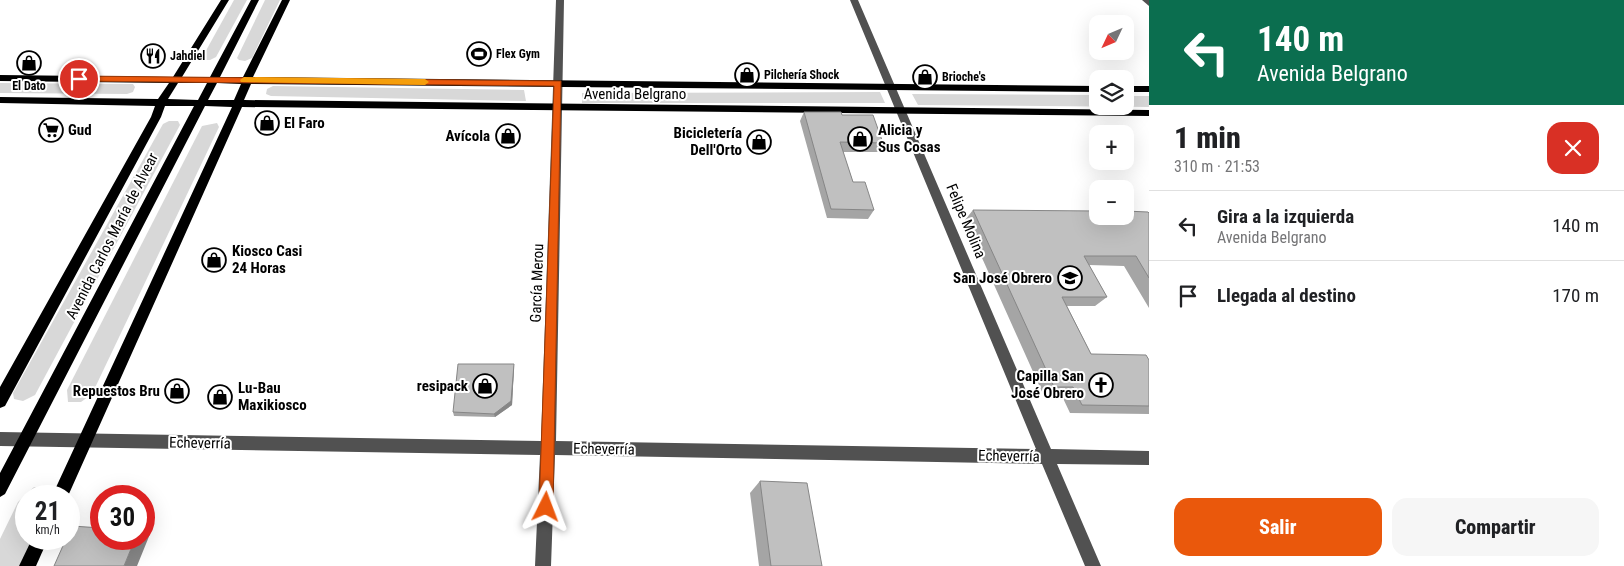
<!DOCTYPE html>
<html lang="es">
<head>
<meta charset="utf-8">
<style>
  :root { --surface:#fff; --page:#f6f6f6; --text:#202124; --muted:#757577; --line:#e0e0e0; --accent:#ea580c }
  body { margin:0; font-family:"Roboto Condensed",sans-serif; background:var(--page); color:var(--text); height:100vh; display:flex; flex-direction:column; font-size:19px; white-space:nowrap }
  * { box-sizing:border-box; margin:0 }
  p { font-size:16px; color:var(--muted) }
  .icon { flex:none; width:28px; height:28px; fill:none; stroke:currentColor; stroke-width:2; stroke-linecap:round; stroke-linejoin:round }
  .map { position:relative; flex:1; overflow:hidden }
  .details { display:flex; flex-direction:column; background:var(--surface); width:475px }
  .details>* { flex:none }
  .banner { background:#0b6e4f; color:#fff; overflow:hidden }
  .needle { width:32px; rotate:226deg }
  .buttons { position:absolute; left:1089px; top:15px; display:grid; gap:10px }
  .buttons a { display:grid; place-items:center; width:45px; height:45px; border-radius:10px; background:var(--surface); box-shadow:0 5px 20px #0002; font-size:25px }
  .speed { position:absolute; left:15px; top:485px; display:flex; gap:10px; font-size:25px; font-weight:700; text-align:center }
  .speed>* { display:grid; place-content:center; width:65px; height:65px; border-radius:50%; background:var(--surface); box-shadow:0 5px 20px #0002; line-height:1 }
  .speed small { font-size:12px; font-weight:400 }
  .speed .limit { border:8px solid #d22; background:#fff; color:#111 }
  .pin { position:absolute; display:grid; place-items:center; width:42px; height:42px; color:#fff; margin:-21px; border:2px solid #fff; border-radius:50%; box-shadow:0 1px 5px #0007 }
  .me { position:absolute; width:55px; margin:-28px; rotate:3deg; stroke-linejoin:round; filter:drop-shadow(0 0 4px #0008) }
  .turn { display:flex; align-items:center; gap:18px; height:105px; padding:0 25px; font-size:22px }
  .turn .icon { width:65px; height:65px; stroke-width:2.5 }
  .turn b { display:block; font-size:35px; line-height:42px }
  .round { display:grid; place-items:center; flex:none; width:52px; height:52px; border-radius:15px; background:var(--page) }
  .headline { display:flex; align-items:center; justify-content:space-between; height:85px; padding:0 25px }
  h1 { font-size:30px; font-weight:800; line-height:38px }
  .primary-button { display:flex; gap:10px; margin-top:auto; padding:10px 25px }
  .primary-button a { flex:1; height:58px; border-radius:15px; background:var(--accent); color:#fff; font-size:20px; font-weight:800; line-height:58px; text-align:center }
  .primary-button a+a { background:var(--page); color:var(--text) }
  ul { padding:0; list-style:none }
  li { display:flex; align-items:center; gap:15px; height:70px; padding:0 25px; border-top:1px solid var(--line) }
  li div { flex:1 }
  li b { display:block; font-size:19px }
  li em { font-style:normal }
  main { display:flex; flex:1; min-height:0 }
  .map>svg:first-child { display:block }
</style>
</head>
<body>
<main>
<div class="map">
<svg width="1149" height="566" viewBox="0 0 1149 566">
  <rect width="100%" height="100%" fill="#fff"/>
  <g fill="#d8d8d8">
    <polygon points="234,0 247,0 216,57 210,60 204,60 203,56"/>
    <polygon points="265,0 280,0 252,58 245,61 239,60 237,58"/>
    <polygon points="0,83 133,84 135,87 133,92 127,94 0,93"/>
    <polygon points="273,86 524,90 526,101 271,96 266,94 267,89"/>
    <polygon points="880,92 885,103 582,103 582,93"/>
    <polygon points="912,94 1097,95 1098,106 1125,106 1125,96 1149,96 1149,107 918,105"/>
    <polygon points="169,121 178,121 180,125 35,395 23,401 14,399 13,393 163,124"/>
    <polygon points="217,123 219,127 92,394 81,402 68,402 67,390 202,126"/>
    <polygon points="34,487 48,489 50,496 26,496 26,539 34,539 21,566 0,566 0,539 18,502"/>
  </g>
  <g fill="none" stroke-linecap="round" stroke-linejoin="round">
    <g fill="#515151" fill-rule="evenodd">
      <polygon points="556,0 564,0 556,441 1036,449 850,0 858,0 1051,449 1149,451 1149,465 1057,464 1101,566 1085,566 1042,464 555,455 551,566 535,566 540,455 0,446 0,432 541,441"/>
      <polygon points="1142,0 1149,0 1149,6"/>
    </g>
    <g fill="#000" fill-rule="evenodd">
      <path d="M221,0H229L182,77H210L251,0H259L220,77H243L282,0H290L253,77L1098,86V92L251,84L244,100L1149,110V116L242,107L68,496H52L232,107L205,106L5,494L0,497V473L194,106H165L161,117L5,406L0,408V387L151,117L155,106L0,103V97L158,99L169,83L0,81V75L173,77ZM178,83H207L198,100L168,99ZM217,83L241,84L234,100H208Z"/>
      <rect x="1125" y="86" width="24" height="6"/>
      <polygon points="32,539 48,539 36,566 19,566"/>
    </g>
  </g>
  <g fill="#a5a5a5">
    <polygon points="804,112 842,115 883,143 878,152 843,152 853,182 874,210 868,219 827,218 800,121"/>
    <polygon points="973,210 1149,213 1149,308 1124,266 1089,265 1107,297 1095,306 1067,306 1091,354 1149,360 1149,414 1070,413 1061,394 1043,394 965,220"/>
    <polygon points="514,368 512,405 495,417 454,416 453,412"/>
    <polygon points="760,481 822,566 759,566 750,493"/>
  </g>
  <g fill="#868686">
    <polygon points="514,364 514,368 512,405 495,417 494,414"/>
    <polygon points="144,531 150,534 137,566 124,566 135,539 144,539"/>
  </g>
  <g fill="#c0c0c0" stroke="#868686">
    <polygon points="804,112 841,112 842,115 873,115 883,143 840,142 853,182 865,182 874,210 831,209"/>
    <polygon points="973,210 1098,211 1098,216 1125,216 1125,211 1148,212 1149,213 1149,278 1136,256 1084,256 1107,297 1062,297 1091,354 1146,355 1149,360 1149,406 1082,405 1073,387 1054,387"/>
    <polygon points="458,364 514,364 511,401 494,414 453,412"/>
    <polygon points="760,481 807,483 822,566 771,566"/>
    <polygon points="72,526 101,528 101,539 135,539 124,566 54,566 66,539 69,539 69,534"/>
  </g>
  <polygon fill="#ea580c" stroke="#983908" points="79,76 561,81 553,507 551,512 546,514 541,512 539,507 554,86 76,81 76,77"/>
  <polygon fill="#f59e0b" points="244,77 425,79 429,82 425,85 241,82 240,80"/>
  <defs>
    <g id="stadium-ring" transform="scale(1.25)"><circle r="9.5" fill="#fff" stroke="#000" stroke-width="1.5"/><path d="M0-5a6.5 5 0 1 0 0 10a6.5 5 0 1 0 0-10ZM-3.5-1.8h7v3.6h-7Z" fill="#000"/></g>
    <g id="restaurant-ring" transform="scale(1.25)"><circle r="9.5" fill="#fff" stroke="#000" stroke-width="1.5"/><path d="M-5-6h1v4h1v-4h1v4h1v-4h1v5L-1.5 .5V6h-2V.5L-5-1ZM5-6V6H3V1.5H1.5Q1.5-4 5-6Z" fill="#000"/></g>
    <g id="shop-ring" transform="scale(1.25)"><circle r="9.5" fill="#fff" stroke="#000" stroke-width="1.5"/><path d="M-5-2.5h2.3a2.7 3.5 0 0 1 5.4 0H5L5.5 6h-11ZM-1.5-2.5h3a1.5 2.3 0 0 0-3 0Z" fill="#000"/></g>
    <g id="supermarket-ring" transform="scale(1.25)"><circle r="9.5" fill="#fff" stroke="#000" stroke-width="1.5"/><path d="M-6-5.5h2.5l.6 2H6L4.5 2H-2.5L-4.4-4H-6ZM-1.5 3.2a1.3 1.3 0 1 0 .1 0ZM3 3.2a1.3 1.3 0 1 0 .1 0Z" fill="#000"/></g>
    <g id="school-ring" transform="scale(1.25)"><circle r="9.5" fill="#fff" stroke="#000" stroke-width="1.5"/><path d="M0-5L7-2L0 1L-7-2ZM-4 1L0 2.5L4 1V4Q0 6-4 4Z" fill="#000"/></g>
    <g id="church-ring" transform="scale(1.25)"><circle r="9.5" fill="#fff" stroke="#000" stroke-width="1.5"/><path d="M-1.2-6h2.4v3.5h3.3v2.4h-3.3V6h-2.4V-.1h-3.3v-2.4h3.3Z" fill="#000"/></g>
  </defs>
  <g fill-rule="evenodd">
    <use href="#stadium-ring" x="479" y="54"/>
    <use href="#restaurant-ring" x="153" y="56"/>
    <use href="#shop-ring" x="29" y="63"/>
    <use href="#shop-ring" x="747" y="75"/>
    <use href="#shop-ring" x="925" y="77"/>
    <use href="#shop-ring" x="267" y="123"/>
    <use href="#supermarket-ring" x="51" y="130"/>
    <use href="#shop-ring" x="508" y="136"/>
    <use href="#shop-ring" x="860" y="139"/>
    <use href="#shop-ring" x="759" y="142"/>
    <use href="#shop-ring" x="214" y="260"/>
    <use href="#school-ring" x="1070" y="278"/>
    <use href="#church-ring" x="1101" y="385"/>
    <use href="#shop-ring" x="485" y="386"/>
    <use href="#shop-ring" x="177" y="391"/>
    <use href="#shop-ring" x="220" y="397"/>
  </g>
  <g text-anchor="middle" stroke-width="4" stroke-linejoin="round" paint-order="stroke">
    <g font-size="12" font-weight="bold" fill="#000" stroke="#fff" text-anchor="start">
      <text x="496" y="58">Flex Gym</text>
      <text x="170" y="60">Jahdiel</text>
      <text x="764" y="79">Pilchería Shock</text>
      <text x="942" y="81">Brioche's</text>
      <text x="29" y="90" text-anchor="middle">El Dato</text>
    </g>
    <g font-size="15" fill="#000" stroke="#fff">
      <text x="635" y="99">Avenida Belgrano</text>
      <text transform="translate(966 221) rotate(67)" y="5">Felipe Molina</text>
      <text transform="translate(112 236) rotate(-63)" y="5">Avenida Carlos María de Alvear</text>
      <text transform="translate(537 283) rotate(-88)" y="5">García Merou</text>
      <text transform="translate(200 443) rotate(1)" y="5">Echeverría</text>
      <text transform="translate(604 449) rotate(1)" y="5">Echeverría</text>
      <text transform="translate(1009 456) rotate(1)" y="5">Echeverría</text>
    </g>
    <g font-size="15" font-weight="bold" fill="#000" stroke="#fff" text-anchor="end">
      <text x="284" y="128" text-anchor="start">El Faro</text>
      <text x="68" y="135" text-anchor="start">Gud</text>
      <text x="878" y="135" text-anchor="start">Alicia y<tspan x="878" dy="17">Sus Cosas</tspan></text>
      <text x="742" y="138">Bicicletería<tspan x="742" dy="17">Dell'Orto</tspan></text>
      <text x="490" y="141">Avícola</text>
      <text x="232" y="256" text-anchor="start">Kiosco Casi<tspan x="232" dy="17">24 Horas</tspan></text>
      <text x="1052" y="283">San José Obrero</text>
      <text x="1084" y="381">Capilla San<tspan x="1084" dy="17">José Obrero</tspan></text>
      <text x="468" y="391">resipack</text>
      <text x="238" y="393" text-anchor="start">Lu-Bau<tspan x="238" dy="17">Maxikiosco</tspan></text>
      <text x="160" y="396">Repuestos Bru</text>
    </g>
  </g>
</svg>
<div class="buttons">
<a><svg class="needle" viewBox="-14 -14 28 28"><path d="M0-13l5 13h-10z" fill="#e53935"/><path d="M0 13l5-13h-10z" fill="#757577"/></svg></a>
<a><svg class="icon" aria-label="layers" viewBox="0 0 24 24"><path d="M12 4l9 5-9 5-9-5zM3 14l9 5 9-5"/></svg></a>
<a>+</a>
<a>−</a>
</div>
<div class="speed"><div>21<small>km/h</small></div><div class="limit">30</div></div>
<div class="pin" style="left:79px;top:79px;background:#d93025"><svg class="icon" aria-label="arrive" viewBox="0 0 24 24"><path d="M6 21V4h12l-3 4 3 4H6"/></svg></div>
<svg class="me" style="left:546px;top:507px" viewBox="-20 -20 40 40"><path d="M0-17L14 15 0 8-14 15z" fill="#ea580c" stroke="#fff" stroke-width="4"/></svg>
</div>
<section class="details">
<div class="banner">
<div class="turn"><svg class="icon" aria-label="left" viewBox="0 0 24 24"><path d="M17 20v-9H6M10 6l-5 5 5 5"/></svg><div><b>140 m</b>Avenida Belgrano</div></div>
</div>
<div class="headline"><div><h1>1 min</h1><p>310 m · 21:53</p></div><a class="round" style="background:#d93025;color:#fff"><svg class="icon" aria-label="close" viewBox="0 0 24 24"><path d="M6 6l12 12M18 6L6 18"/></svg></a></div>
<ul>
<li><svg class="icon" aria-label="left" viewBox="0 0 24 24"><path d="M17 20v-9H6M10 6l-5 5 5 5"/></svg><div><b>Gira a la izquierda</b><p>Avenida Belgrano</p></div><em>140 m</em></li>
<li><svg class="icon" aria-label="arrive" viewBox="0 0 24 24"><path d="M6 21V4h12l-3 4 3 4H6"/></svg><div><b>Llegada al destino</b></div><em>170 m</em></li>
</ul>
<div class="primary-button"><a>Salir</a><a>Compartir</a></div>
</section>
</main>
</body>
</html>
